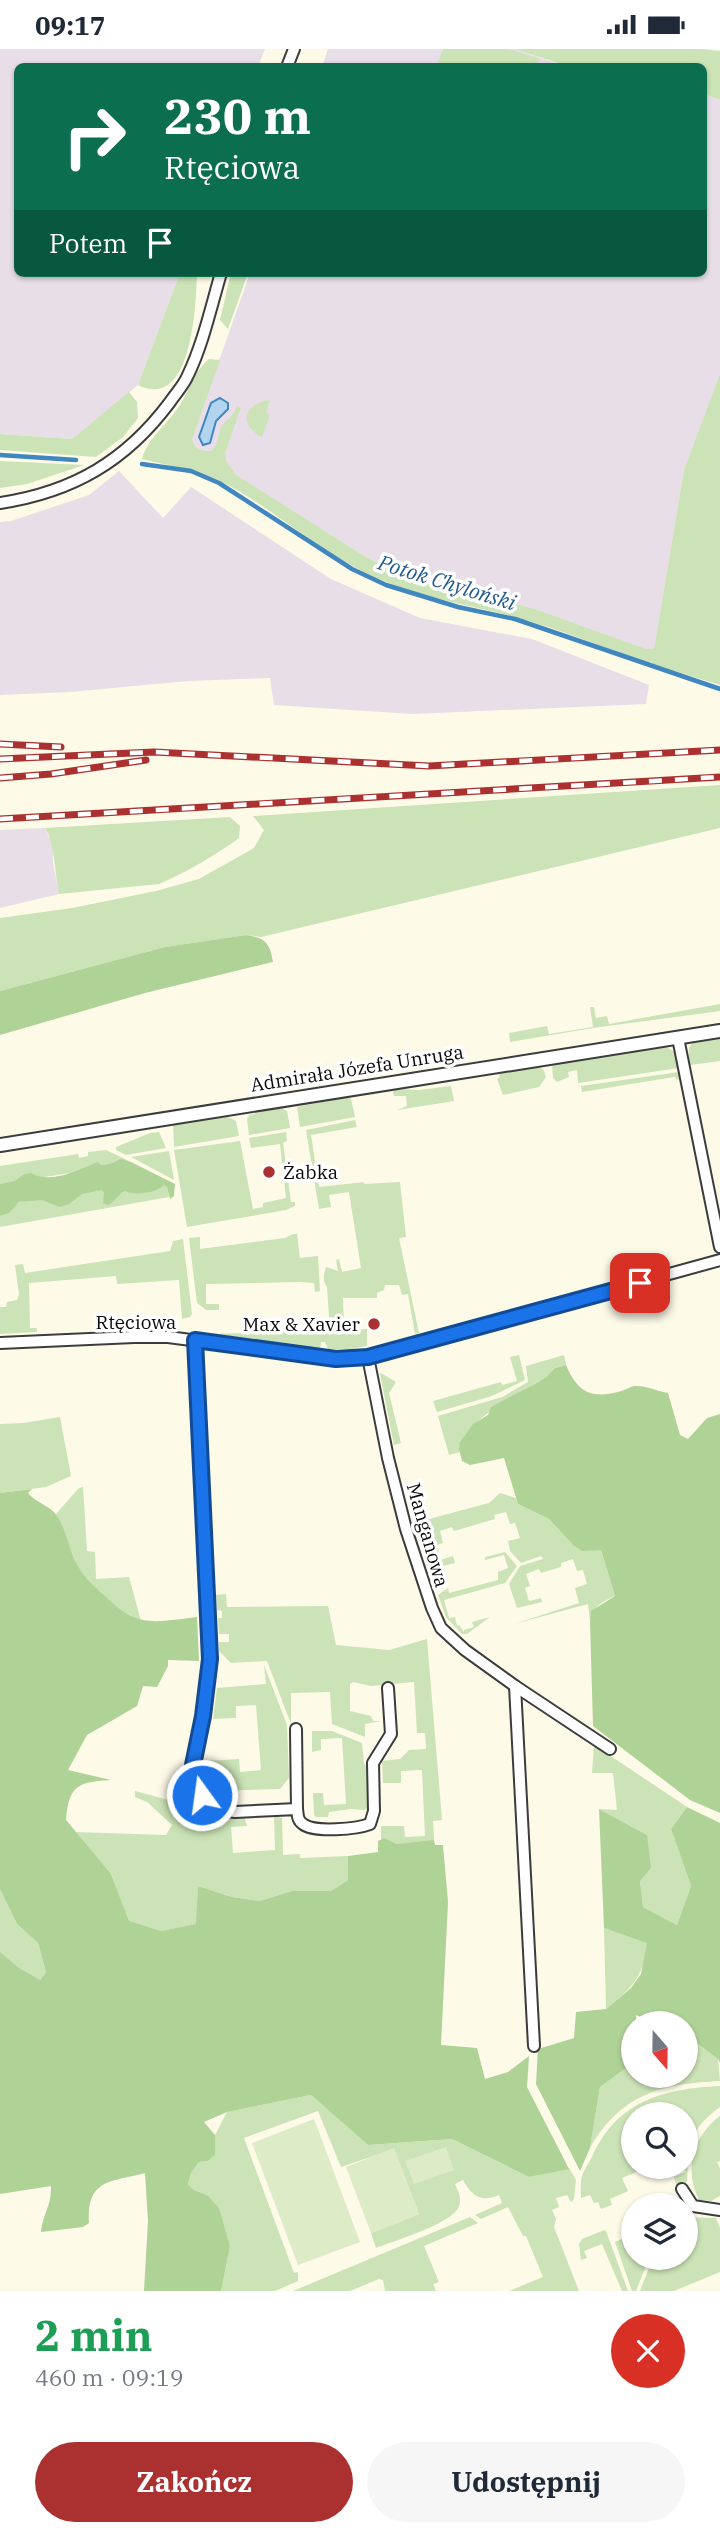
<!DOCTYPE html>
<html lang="pl">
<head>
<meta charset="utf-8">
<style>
  :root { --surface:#fff; --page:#f6f6f7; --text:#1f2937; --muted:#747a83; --accent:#ab3030 }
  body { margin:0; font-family:"IBM Plex Serif",serif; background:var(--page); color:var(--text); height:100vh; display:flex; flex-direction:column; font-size:26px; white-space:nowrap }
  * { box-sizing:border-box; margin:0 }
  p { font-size:23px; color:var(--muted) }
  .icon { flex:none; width:38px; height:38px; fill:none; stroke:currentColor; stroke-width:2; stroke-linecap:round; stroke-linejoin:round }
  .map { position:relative; height:2242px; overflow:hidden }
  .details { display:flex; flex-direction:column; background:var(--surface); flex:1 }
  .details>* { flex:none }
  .guide { position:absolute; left:14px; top:14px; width:693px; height:214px; border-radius:10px; box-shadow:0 2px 5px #0004; background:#0b6e4f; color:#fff; overflow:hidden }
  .needle { width:46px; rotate:160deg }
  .fabs { position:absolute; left:621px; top:1962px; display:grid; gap:14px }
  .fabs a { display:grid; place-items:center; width:77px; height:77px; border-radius:50%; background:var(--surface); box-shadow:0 2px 5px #0004; font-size:35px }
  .pin { position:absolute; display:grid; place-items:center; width:60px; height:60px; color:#fff; margin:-30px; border-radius:14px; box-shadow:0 4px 10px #0006 }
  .me { position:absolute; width:77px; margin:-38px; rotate:346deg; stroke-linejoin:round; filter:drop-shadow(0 0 5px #0008) }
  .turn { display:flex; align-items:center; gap:24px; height:147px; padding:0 35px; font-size:32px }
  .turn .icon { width:91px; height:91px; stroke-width:2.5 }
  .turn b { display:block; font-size:49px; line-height:60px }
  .then { display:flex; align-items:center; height:66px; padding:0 35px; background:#0003; gap:14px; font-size:26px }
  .round { display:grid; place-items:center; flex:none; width:74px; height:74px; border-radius:37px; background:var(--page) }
  .head { display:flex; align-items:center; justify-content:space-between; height:119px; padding:0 35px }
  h1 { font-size:42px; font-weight:800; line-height:52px; color:#1e9e55 }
  .button { display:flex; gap:14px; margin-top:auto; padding:14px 35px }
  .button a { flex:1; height:80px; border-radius:42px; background:var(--accent); color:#fff; font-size:28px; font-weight:800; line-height:80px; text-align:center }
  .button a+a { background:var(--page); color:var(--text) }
  .status { display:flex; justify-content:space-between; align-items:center; height:49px; padding:0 35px; background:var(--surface); direction:ltr }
  .status svg { height:19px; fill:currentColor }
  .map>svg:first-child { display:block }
</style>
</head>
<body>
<div class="status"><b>09:17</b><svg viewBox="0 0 49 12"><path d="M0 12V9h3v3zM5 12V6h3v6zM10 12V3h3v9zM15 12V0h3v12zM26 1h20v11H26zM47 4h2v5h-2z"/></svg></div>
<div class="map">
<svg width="720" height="2242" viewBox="0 0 720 2242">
  <rect width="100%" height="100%" fill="#fdfae8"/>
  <g fill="#e7dee8">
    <polygon points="0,0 265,0 258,17 18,18 18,224 180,224 138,336 72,390 0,385"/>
    <polygon points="328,0 516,0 567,18 322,18"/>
    <polygon points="704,45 720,51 720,328 684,421 654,600 645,600 535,560 401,524 366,508 189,397 250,224 704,224"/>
    <polygon points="119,422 163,469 191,438 331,530 420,569 532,590 649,636 646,655 412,665 274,656 270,629 188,632 70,643 0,646 0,473 11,472 89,446"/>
    <polygon points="45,779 53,798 53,814 59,845 0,859 0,781"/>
  </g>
  <g fill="#cbe3b6">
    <polygon points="443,0 509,0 540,10 537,17 437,17"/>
    <polygon points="515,0 702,0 720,2 720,51 704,45 704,18 567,17"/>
    <path d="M180,224H197C196,255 192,363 138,336Z"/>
    <polygon points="231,224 248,224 228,280 220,271"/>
    <path d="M209,310L220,311L192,390C195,401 200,402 211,402C219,395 217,390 220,381C225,370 233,370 237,357L241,358L225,404L226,412L236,426L366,508L400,524L535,560L646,600H654L684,421L720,325V636L652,615V612L650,615C609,600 567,583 525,571C481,558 435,552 391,535C335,514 289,472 237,441C208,424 175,418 142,410C148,388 168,375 180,356C190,340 194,322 209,310Z"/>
    <polygon points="129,343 137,353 138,369 123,388 96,408 0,401 0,385 72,390"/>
    <path d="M270,351L266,363L270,366L262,388C238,376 244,354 270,351Z"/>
    <polygon points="0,412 84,416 27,435 0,439"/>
    <polygon points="720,736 720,779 261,888 246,886 165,898 0,942 0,869 72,859 156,842 199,830 254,799 264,781 253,767"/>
    <path d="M230,768L240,777L239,789C214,807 187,823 159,835L59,845C55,825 55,795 45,779Z"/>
    <polygon points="720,955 720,962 593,979 510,993 509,984 547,977 549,985 593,978 590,958 594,958 596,969 607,967 609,975"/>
    <path d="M720,989V1012L690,1016C685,987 696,992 720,989Z"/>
    <polygon points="665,997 676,1004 679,1019 578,1034 577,1021 568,1023 569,1028 557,1033 553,1029 552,1016"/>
    <polygon points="539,1017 544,1022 546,1028 539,1038 503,1046 497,1030 500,1028 498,1024"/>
    <polygon points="679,1023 680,1040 680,1032 674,1028 582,1043 581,1037"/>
    <polygon points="451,1037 454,1052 397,1061 407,1057 406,1047 394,1047 393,1042 396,1040 419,1041"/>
    <polygon points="348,1048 351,1050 355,1068 300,1078 297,1058"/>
    <polygon points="279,1058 287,1062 290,1079 249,1086 247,1070 249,1066"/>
    <polygon points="226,1067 236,1072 239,1087 174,1098 173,1076"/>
    <path d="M355,1071L357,1078L311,1086L319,1138L364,1133V1135L400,1133L406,1188L399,1189L419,1284L415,1285L408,1245L402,1246L399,1236H385L384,1241L377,1244V1249H343L344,1281L367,1280V1297L350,1300H328L325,1293H321L320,1301L206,1285L330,1282L327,1238C322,1231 324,1225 326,1218L338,1222L336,1211L339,1210L342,1223L361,1219L349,1143L329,1146L331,1158L319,1160L306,1081Z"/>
    <polygon points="159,1083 166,1099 126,1106 116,1101 116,1098 150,1084"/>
    <polygon points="286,1083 287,1092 283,1094 291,1153 295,1153 295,1157 286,1161 187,1178 174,1101 240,1092 253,1160 263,1158 263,1154 286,1149 280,1095 251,1099 249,1089"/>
    <polygon points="106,1101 133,1114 0,1135 0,1117 78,1105 79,1109 88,1107 88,1103"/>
    <polygon points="169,1102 174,1131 131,1108"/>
    <polygon points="166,1131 169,1148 0,1178 0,1157 107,1137"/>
    <polygon points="293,1185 297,1185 300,1209 318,1207 320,1242 315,1243 314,1234 300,1233 206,1235 206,1255 219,1255 219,1261 206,1261 197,1254 189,1189 200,1188 200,1200 285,1189"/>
    <polygon points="183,1190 192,1265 190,1268 182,1270 179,1231 117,1235 116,1227 29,1234 30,1279 37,1279 37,1283 0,1285 0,1258 6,1258 7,1253 17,1251 19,1245 15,1216 23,1215 25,1224 170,1202 173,1192"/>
    <polygon points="519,1306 525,1331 492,1347 437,1363 433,1352 501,1333 502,1336 517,1332 510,1308"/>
    <path d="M564,1306L566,1316L555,1319L546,1328C523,1343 458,1373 460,1403L449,1406L438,1367L502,1348L528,1333L526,1317Z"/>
    <polygon points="381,1324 396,1333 389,1344 401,1394 394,1396 380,1325"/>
    <polygon points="60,1368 71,1427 46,1438 0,1444 0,1375 24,1374"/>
    <polygon points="83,1438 87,1502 95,1503 96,1530 129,1528 141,1572 116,1559 100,1542 88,1534 77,1516 56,1465 79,1439"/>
    <path d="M500,1444L516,1449L518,1455L549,1470L573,1496L601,1501L615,1547C602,1553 593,1557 590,1572L588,1555L514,1575L579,1554L575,1539L587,1535L583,1521L577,1522L573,1510L561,1514V1518L541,1524L539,1520L526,1525L530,1537L525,1539L529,1552L541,1549L542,1553L517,1559L509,1535L520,1517L543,1510L541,1507L521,1514L510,1502L508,1492L520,1489L515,1474L510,1475L506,1463L494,1466L495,1470L454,1482L452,1478L440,1482L443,1494L437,1496L441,1511L453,1507L455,1514L431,1520L427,1518L414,1474L489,1454Z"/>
    <polygon points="505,1503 517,1517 505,1534 444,1551 449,1569 455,1568 457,1577 459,1576 464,1583 464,1581 474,1578 472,1573 490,1568 467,1585 462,1585 446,1568 438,1546 448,1539 449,1544 498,1531 498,1523 508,1519 504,1506 485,1511 485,1508"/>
    <path d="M226,1545L227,1558L328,1557L336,1596L389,1601L427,1590L442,1771L433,1772L434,1791C424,1793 409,1798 398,1795C390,1793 389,1790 381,1790V1777H404L405,1788L425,1787L422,1721L401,1722V1734H383L382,1712L400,1710L409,1701L426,1700L425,1684H417L414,1633L371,1637L353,1633L350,1635V1662L371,1667L373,1672H381L365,1675V1688L332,1675L330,1643L291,1644V1675L267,1612L231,1614L219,1602V1593H229V1585H219L218,1569H222V1562L217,1561L216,1546Z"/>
    <polygon points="264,1616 287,1676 289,1729 280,1740 213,1742 205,1726 206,1712 239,1710 240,1723 261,1721 256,1656 236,1657 236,1669 213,1670 217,1639 266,1635"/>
    <polygon points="312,1682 332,1682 362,1694 364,1715 369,1718 370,1757 365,1761 351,1760 329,1763 328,1768 316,1768 314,1766 313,1744 323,1744 324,1756 346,1755 342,1689 321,1690 321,1701 312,1703"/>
    <polygon points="594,1696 687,1758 671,1780 691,1837 677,1876 643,1858 640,1832 647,1786 599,1760 617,1761 613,1724 592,1724"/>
    <path d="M135,1742L183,1755L194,1752L197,1754L192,1760C200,1768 210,1775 222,1778L224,1769L242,1768L245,1770L247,1777L231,1778L233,1804L275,1801L274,1767L282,1769L283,1806L300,1805V1809L348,1807V1831L331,1842H292L260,1852L232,1848L198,1837L197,1875L161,1882L129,1873L111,1825L74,1783L166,1786L172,1776L147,1753L135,1748Z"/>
    <polygon points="0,1840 17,1875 38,1894 46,1923 40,1931 18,1918 0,1903"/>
    <path d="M604,1879L647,1893C644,1929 632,1938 606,1960Z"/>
    <path d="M686,1986L718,2010L720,2032C661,2035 621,2045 590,2099L600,2038L633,2014L634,2026H686Z"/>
    <path d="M720,2037V2058C688,2081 689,2097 687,2133L677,2139L674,2128L686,2123L683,2118H686V2065H634V2118H648L622,2129L628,2142L610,2150L612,2156L601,2160L598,2153L594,2154L590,2146L581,2149C581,2143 580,2133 582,2127C584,2121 589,2114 592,2108C617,2052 662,2040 720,2037Z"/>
    <path d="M311,2046L368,2096L452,2090L529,2128L569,2119L576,2131L574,2150L571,2153L567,2146L556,2149L559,2158L552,2161L556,2170L554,2178L579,2242H509L543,2228L526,2187H523L508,2158L481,2170L475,2166L502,2154L499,2146C481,2154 472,2147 463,2131L455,2135C458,2142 462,2149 459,2157C454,2174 394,2192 376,2199L371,2184L419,2165L394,2100L341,2118L318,2062L244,2089L294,2224L298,2223V2232L275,2242H221L230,2198L207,2146L194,2141L188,2135L191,2124L199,2113L208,2112L215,2106V2086L227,2063Z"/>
    <path d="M720,2067V2112L717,2113L720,2120V2147L711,2152L699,2151C684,2120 692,2088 720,2067Z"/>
    <polygon points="470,2168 478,2174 424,2197 439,2233 433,2235 436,2242 385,2242 383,2231 379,2230 350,2242 293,2242"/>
    <polygon points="686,2168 716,2169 720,2179 720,2223 674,2242 640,2242 653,2209 686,2208"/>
    <polygon points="604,2181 606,2182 628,2242 622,2242 602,2195 584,2202 587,2209 581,2211 579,2195 582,2190"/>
    <polygon points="626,2188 631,2199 633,2198 634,2208 649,2209 636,2242 632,2242 615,2193"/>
  </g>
  <g fill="#afd297">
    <path d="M246,886C265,889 270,894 273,913L145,944L0,986V942L165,898Z"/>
    <path d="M121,1110L133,1114L175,1135L174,1147L170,1150L167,1138L164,1136C156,1144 136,1147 125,1142C118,1145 115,1153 108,1156L103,1154L104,1143L101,1141L82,1145L69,1155L60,1158L42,1151L19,1153L9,1164L0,1167V1135L15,1132L24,1125L31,1124C48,1135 77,1122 93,1115C102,1111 96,1116 104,1116C109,1116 116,1112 121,1110Z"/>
    <path d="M566,1316C577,1342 590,1350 618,1343C624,1342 629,1338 634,1337C645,1336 657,1342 668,1344L680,1386L688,1390L707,1369L720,1365V1764L690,1751L593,1677L590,1572L591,1562L615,1547L601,1501L582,1502L573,1496L549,1470L518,1455L504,1409L470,1416L462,1412L459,1400L460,1393L473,1375L488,1366L491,1358L535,1335L546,1328L555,1319Z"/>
    <path d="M32,1440L28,1444C36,1454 51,1457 57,1467C67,1482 69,1502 78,1517C85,1530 93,1536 103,1545C137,1580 153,1573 197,1568L199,1612L168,1611V1617L157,1638L143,1637L137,1657L87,1686L68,1721L111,1731C78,1733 69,1736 66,1771L111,1825L129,1872L161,1882L196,1875L198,1837L232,1848L260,1852L292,1842H331L348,1831V1807L378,1803V1792L384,1789L397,1795L434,1791L435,1796H443L448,1853L441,1996L477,1999L485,2030L508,2023L529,2007L527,2038L569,2120L529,2128L452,2090L368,2096L311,2046L227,2063L204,2073L215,2086V2106L208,2112L199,2113L191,2124L188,2135L194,2141L207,2146L219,2159L230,2198L221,2242H144L148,2172L145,2124C112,2133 86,2129 89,2174L83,2178L41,2183C42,2166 52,2157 51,2137L0,2145V1903L18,1918L40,1931L46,1923L38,1894L17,1875L0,1840V1444Z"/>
    <polygon points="687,1758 720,1774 720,2014 718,2010 686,1986 686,1974 656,1974 636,1966 636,1974 634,1974 633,2014 600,2038 590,2099 580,2122 536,2035 538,2000 574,1989 576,1963 606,1960 631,1939 641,1925 647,1894 604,1879 599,1760 647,1786 651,1819 640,1832 643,1858 677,1876 691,1837 671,1780"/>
  </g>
  <g fill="#ddebc7">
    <polygon points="314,2070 360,2193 298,2216 252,2094"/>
    <polygon points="446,2098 454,2121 414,2135 405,2112"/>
    <polygon points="394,2099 419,2165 371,2184 346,2118"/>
  </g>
  <polygon fill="#b2d5ef" stroke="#4086bf" stroke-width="2" points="220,349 228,354 228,360 216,372 210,394 203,396 199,388 211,354"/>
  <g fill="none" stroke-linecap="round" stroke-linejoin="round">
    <g stroke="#4086bf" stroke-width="4.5">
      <polyline points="0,406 76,411"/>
      <polyline points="142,415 191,422 219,434 352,520 386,536 458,558 515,570 720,640"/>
    </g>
    <g stroke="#3c3c3c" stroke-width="14">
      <g id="minor">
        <polyline points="287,18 294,0"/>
        <path d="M0,454C73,443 126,412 170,353C176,344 184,336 188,326C203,295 211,258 221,224"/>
        <polyline points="678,989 720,1198"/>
        <path d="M195,1291L210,1610L203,1667L193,1716L194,1729L208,1753L220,1761L235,1763L297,1760C298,1766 297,1771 303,1775C314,1784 357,1780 370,1775L374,1762L373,1714L391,1685L388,1639"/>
        <polyline points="0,1294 134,1288 168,1288 336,1310 368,1308 720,1211"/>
        <polyline points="368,1308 388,1409 406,1480 432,1559 441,1579 465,1601 515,1637 610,1700"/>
        <polyline points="515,1637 534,1997"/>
        <polyline points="296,1680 297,1760"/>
        <polyline points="682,2140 693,2157 720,2161"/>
      </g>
    </g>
    <g stroke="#3c3c3c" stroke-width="16">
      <polyline id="tertiary" points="0,1096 720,982"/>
    </g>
    <use href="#minor" stroke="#fff" stroke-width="10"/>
    <use href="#tertiary" stroke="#fff" stroke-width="12"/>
    <g stroke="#ab3030" stroke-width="7">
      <g id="rail">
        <polyline points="0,695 61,698"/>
        <polyline points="0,710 154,703 429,717 720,701"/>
        <polyline points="0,729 51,725 146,711"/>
        <polyline points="0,770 720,728"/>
      </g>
    </g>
    <use href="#rail" stroke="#fff" stroke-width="4.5" stroke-dasharray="13" stroke-linecap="butt"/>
  </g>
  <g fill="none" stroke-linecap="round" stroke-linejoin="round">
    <g stroke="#114b97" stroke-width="18">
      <polyline id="route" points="202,1746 194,1729 193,1716 203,1667 210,1610 195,1291 336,1310 368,1308 640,1234"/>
    </g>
    <use href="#route" stroke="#1a73e8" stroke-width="12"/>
  </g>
  <g fill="#ab3030" stroke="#fff" stroke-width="2.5">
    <circle cx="269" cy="1123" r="7"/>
    <circle cx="374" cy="1275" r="7"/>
  </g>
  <g text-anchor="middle" stroke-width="7" stroke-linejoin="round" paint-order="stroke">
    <g font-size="19" fill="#090909" stroke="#fff">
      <text transform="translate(357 1019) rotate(-9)" y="7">Admirała Józefa Unruga</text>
      <text x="136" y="1280">Rtęciowa</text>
      <text transform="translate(428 1486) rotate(74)" y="7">Manganowa</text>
    </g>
    <g font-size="19" fill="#090909" stroke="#fff" text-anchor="start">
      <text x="283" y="1130">Żabka</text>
      <text x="360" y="1282" text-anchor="end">Max &amp; Xavier</text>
    </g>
    <g font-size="21" font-style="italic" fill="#20598d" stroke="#fff">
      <text transform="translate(447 534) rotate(17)" y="7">Potok Chyloński</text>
    </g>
  </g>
</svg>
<div class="fabs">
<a><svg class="needle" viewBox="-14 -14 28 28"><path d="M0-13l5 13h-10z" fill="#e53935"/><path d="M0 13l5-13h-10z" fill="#747a83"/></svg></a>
<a><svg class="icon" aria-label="search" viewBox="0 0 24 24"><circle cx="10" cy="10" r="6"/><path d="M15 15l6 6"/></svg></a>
<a><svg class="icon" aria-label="layers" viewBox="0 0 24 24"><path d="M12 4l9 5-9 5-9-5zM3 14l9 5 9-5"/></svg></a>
</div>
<div class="pin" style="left:640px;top:1234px;background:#d93025"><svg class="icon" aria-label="arrive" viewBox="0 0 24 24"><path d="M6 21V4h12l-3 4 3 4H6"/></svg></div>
<svg class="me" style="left:202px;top:1746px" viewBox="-20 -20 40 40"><circle r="17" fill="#1a73e8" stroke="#fff" stroke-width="3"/><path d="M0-11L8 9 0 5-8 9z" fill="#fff"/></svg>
<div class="guide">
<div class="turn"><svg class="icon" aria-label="right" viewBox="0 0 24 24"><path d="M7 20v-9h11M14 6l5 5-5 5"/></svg><div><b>230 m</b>Rtęciowa</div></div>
<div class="then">Potem<svg class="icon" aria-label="arrive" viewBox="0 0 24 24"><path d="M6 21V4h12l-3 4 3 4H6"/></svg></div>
</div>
</div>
<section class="details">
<div class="head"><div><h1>2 min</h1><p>460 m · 09:19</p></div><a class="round" style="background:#d93025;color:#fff"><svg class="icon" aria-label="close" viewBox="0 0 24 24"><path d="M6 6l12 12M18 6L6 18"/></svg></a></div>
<div class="button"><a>Zakończ</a><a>Udostępnij</a></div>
</section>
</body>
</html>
